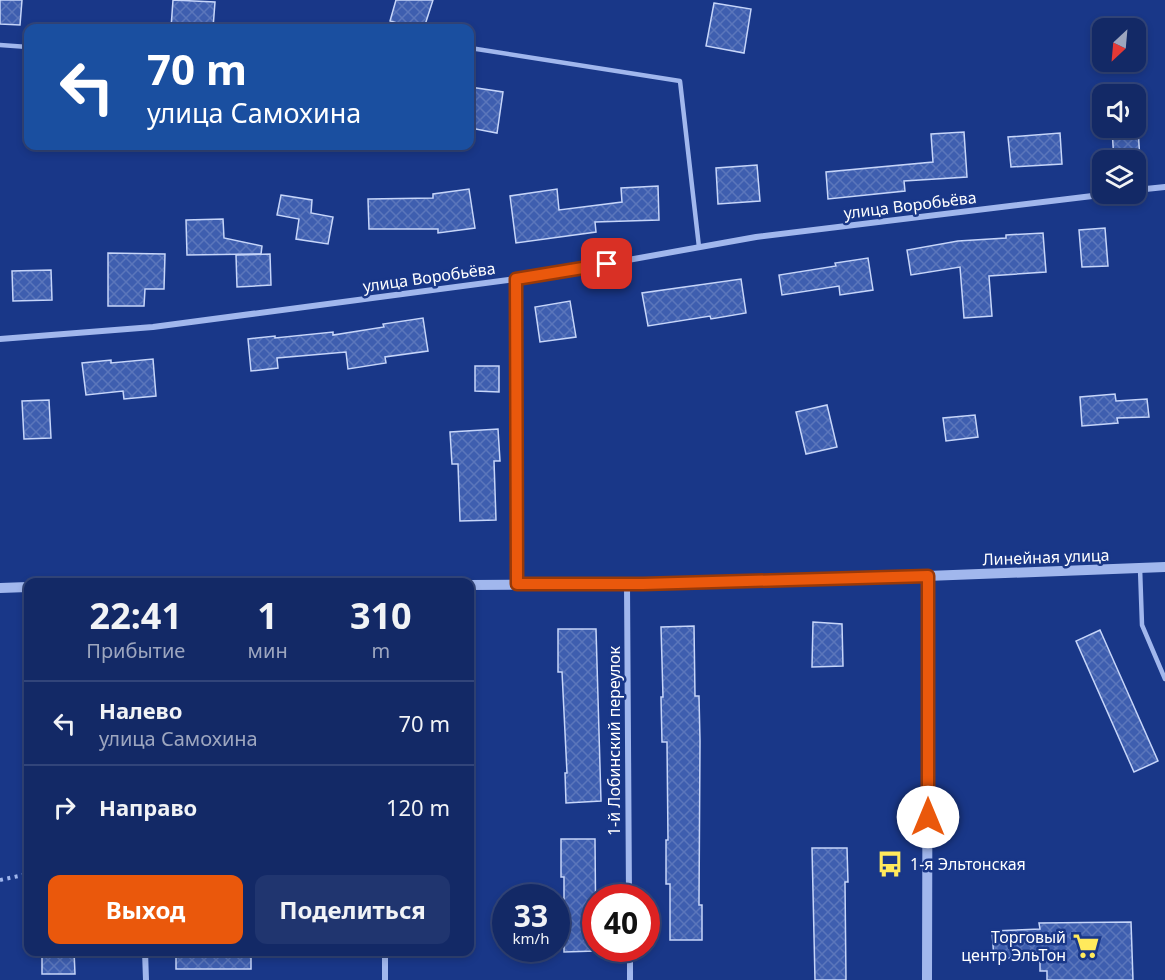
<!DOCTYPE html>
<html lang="ru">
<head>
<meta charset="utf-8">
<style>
  :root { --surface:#132966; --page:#20356f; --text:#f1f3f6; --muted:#9da6bf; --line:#32457a; --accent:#ea580c }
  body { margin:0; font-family:"Noto Sans",sans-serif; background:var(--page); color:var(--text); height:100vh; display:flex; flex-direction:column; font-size:22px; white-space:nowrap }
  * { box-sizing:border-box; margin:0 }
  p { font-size:20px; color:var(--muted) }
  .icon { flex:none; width:33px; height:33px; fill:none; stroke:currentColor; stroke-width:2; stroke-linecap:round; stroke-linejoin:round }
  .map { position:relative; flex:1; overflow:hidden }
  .side { position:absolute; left:24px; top:578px; width:450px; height:378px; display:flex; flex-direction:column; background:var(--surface); border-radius:12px; box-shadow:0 3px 9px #0003,0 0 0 2px var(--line) }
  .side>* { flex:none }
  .banner { position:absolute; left:24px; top:24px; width:450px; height:126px; border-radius:12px; box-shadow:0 3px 9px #0003,0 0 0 2px var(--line); background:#1a4fa0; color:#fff; overflow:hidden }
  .needle { width:39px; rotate:206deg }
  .tools { position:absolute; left:1092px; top:18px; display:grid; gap:12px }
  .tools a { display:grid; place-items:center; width:54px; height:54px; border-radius:12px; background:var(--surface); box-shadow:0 3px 9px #0003,0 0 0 2px var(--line); font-size:30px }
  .speed { position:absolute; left:492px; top:884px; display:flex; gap:12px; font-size:30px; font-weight:700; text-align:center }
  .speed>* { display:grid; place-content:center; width:78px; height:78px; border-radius:50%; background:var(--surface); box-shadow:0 3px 9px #0003,0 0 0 2px var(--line); line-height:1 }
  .speed small { font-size:15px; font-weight:400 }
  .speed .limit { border:9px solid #d22; background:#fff; color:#111 }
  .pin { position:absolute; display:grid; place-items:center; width:51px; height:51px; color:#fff; margin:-26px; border-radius:12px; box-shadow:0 3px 9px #0006 }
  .me { position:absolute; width:66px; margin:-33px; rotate:0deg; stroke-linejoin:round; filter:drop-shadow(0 0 4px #0008) }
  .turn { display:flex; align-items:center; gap:21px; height:126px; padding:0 24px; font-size:27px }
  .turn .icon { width:78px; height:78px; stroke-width:2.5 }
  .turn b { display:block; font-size:42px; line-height:51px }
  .eta { display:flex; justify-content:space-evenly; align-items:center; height:102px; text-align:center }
  .eta b { font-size:36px; font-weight:700; line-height:42px }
  .cta { display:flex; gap:12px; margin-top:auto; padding:12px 24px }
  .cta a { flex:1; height:69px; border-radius:12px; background:var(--accent); color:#fff; font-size:24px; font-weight:700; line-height:69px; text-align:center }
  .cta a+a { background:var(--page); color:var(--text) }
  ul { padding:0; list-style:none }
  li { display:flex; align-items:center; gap:18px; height:84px; padding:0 24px; border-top:2px solid var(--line) }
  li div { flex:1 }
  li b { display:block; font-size:22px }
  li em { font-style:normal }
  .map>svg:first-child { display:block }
</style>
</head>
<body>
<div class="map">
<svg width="1165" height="980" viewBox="0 0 1165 980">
  <defs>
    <pattern id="building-cross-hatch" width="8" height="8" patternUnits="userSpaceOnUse" patternTransform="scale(1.5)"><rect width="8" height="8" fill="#3e5eaf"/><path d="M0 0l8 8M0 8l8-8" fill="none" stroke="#5b76bb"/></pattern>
  </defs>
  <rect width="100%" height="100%" fill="#193788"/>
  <g fill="url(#building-cross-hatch)" stroke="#c6d5f9" stroke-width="1.5">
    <polygon points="0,0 22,0 20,25 0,24"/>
    <polygon points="173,0 215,2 213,28 171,28"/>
    <polygon points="396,0 433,0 424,28 415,28 390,21"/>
    <polygon points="714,3 751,9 744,53 706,46"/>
    <polygon points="470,87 503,92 497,133 470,128"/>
    <polygon points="1138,129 1140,160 1114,160 1112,130"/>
    <polygon points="964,132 967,177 904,181 905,191 828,199 826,172 933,162 931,134"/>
    <polygon points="1060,133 1062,164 1011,167 1008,137"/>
    <polygon points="757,165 760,201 718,204 716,168"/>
    <polygon points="658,186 659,220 595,222 596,232 516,243 510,196 557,189 559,210 622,202 621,188"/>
    <polygon points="469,189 475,228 438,233 438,229 369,229 368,199 433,198 433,194"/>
    <polygon points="281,195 312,200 311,213 333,217 328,244 296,239 299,219 277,215"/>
    <polygon points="223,219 224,238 262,246 261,254 187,255 186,220"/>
    <polygon points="1105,228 1108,266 1082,267 1079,230"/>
    <polygon points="1043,233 1046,272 989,276 992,316 964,318 960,267 911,275 907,250 958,241 1006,238 1006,235"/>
    <polygon points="108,253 165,254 164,289 145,289 144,306 108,306"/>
    <polygon points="270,254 271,285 237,287 236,255"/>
    <polygon points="868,258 873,290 840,295 839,286 782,295 779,275 836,266 835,263"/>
    <polygon points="51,270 52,300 13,301 12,271"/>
    <polygon points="741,279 746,313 711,319 710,316 648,326 642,293"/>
    <polygon points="570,301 576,337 540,342 535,307"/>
    <polygon points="423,318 428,351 385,357 386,363 348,369 346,352 277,358 278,368 251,371 248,339 275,336 275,338 333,332 333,335 384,327 383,324"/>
    <polygon points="153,359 156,396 124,399 123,391 86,395 82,363 111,360 111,363"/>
    <polygon points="475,366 499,366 499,392 475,391"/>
    <polygon points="1115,394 1116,401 1147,399 1149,417 1117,418 1118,423 1082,426 1080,397"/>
    <polygon points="49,400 51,438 24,439 22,401"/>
    <polygon points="827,405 837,447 806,454 796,412"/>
    <polygon points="975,415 978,437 946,441 943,418"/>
    <polygon points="498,429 500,461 494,461 496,520 460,521 458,464 452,464 450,432"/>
    <polygon points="813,622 842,624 843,666 812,667"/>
    <polygon points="694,626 695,696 699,696 700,741 699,905 702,905 702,940 670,940 670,884 666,884 666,840 668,840 667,742 662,742 661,697 663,697 661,627"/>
    <polygon points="558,629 596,629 601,801 566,803 565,773 567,773 562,672 558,672"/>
    <polygon points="1100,630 1158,761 1134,772 1076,641"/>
    <polygon points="561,839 595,839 596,951 564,952 564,877 561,877"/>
    <polygon points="812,848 847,848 848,882 845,882 846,980 815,980"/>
    <polygon points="1131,922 1133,980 1047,980 1047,971 1040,971 1040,956 994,959 992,931 1040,929 1039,923"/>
    <polygon points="42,951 74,951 75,974 42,974"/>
    <rect x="176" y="951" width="75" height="18"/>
  </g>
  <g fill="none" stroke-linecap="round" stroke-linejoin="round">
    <polyline stroke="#a1b7ed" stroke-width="4" stroke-dasharray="3 4.5" stroke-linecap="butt" points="0,880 28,874"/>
    <g stroke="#a1b7ed" stroke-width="4.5">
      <polyline points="0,45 28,47"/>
      <polyline points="470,48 680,81 699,247"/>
      <polyline points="516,279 517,584"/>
      <polyline points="1140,568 1142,625 1165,679"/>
    </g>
    <g stroke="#a1b7ed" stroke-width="6">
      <polyline points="1136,190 1165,187"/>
      <polyline points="0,339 153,327 539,276 756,237 1109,194"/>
      <polyline points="627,584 629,897"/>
      <polyline points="630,948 630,980"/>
      <polyline points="145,951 146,980"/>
      <polyline points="385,980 385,951"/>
    </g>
    <g stroke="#a1b7ed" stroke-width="10">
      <polyline points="470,585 627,584 901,577 1165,567"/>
      <polyline points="0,588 28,587"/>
      <polyline points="927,980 928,577"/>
    </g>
  </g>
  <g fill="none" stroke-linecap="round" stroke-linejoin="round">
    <g stroke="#983908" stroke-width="15">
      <polyline id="route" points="607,264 516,279 517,584 643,584 928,576 928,817"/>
    </g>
    <use href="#route" stroke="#ea580c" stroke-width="10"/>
  </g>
  <defs>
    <g id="bus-bare" transform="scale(2.07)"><path d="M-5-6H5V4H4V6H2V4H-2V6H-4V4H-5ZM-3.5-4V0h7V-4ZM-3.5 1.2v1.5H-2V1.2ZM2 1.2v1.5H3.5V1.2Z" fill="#ffea5c" stroke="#193788" stroke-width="2.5" paint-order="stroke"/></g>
    <g id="supermarket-bare" transform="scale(2.07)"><path d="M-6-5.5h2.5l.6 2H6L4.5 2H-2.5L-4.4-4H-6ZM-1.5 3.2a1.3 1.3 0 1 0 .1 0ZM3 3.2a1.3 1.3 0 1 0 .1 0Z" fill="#ffea5c" stroke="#193788" stroke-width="2.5" paint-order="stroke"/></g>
  </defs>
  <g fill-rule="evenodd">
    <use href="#bus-bare" x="890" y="864"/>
    <use href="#supermarket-bare" x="1086" y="946"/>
  </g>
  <g text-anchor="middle" stroke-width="5" stroke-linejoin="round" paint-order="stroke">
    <g font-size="16" fill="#fff" stroke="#193788">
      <text transform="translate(910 205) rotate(-7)" y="6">улица Воробьёва</text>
      <text transform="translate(429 277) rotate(-8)" y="6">улица Воробьёва</text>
      <text transform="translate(1046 557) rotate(-2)" y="6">Линейная улица</text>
      <text transform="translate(614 741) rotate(-90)" y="6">1-й Лобинский переулок</text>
    </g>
    <g font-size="16" fill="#fff" stroke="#193788" text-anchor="start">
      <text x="910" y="870">1-я Эльтонская</text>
      <text x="1066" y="943" text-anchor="end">Торговый<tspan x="1066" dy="18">центр ЭльТон</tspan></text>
    </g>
  </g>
</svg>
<div class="tools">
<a><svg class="needle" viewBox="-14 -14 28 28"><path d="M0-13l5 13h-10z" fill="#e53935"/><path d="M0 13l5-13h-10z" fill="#9da6bf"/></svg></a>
<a><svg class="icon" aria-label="sound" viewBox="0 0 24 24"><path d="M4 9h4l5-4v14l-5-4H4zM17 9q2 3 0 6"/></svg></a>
<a><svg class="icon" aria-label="layers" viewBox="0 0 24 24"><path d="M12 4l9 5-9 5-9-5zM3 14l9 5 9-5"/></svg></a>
</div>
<div class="speed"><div>33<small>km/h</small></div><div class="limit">40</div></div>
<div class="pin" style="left:607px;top:264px;background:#d93025"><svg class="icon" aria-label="arrive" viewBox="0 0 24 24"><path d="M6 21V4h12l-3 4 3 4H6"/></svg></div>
<svg class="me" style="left:928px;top:817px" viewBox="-20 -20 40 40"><circle r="19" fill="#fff"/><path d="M0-13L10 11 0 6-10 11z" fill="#ea580c"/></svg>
<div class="banner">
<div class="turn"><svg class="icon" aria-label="left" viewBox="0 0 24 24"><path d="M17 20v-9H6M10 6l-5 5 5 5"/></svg><div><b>70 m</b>улица Самохина</div></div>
</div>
<section class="side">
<div class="eta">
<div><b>22:41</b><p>Прибытие</p></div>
<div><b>1</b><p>мин</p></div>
<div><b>310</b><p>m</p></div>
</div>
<ul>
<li><svg class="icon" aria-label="left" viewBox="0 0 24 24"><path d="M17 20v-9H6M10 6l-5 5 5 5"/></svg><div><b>Налево</b><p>улица Самохина</p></div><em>70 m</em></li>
<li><svg class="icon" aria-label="right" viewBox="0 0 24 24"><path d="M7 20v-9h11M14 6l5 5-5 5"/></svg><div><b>Направо</b></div><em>120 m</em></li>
</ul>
<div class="cta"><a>Выход</a><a>Поделиться</a></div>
</section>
</div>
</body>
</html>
